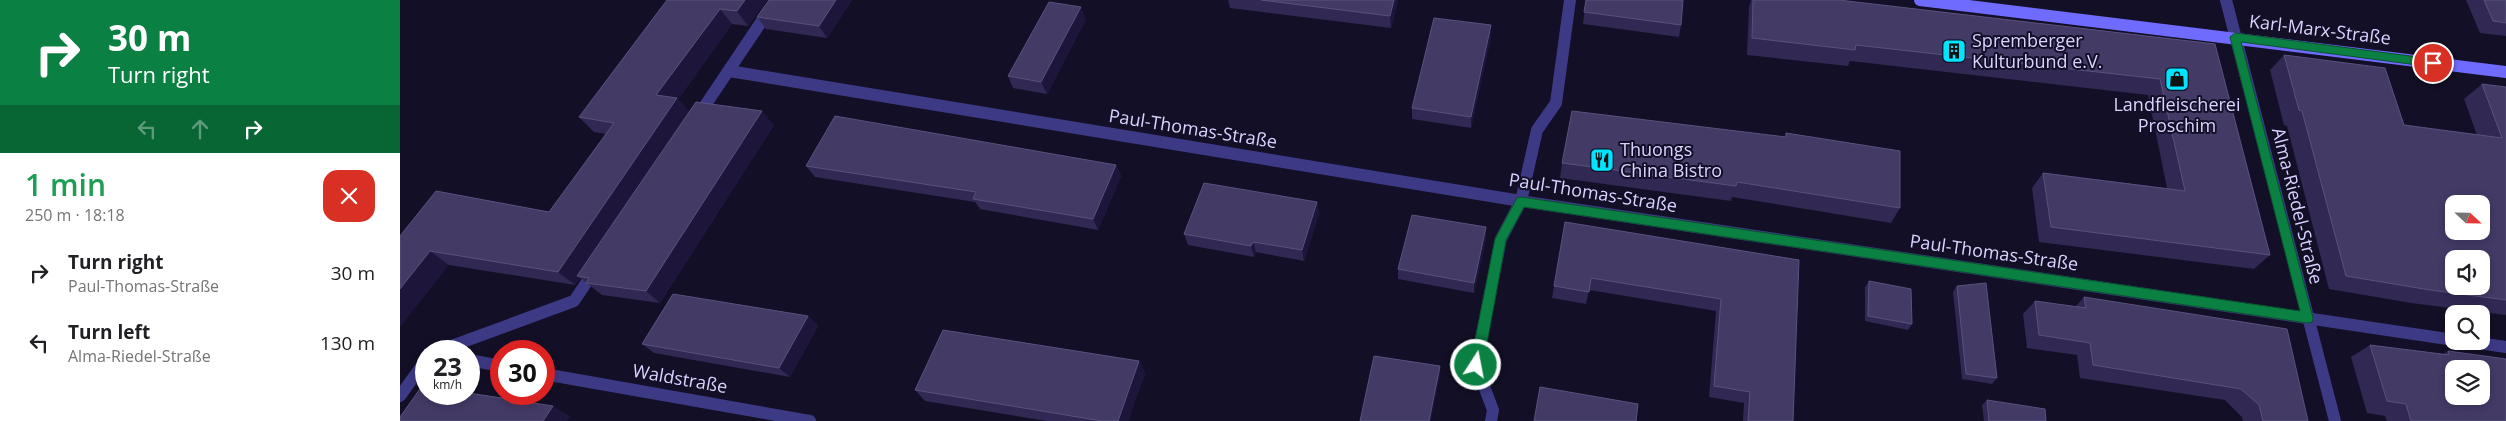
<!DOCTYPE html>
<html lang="en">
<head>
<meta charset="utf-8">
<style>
  :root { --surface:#fff; --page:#f6f6f6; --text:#202124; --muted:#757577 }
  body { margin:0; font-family:"Open Sans",sans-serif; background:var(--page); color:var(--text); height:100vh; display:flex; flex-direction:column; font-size:19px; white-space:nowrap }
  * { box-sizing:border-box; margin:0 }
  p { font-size:16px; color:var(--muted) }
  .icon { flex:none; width:28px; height:28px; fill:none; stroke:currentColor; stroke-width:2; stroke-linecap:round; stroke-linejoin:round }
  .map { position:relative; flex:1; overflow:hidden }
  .side { display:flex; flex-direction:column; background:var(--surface); width:400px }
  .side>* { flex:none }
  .banner { background:#0b8043; color:#fff; overflow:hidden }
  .needle { width:32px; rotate:112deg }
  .controls { position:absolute; left:2045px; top:195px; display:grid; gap:10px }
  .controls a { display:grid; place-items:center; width:45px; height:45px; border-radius:10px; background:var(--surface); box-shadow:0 2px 8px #0003; font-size:25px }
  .speed { position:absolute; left:15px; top:340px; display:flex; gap:10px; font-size:25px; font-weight:700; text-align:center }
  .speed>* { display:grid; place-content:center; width:65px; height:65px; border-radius:50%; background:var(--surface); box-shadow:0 2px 8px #0003; line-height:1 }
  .speed small { font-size:12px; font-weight:400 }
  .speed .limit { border:8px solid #d22; background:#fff; color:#111 }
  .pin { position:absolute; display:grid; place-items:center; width:42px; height:42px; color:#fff; margin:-21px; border:2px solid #fff; border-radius:50%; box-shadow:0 1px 5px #0007 }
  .me { position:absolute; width:55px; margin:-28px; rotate:11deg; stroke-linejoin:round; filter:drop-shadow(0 0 4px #0008) }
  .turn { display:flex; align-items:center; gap:18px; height:105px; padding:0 25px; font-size:22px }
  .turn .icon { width:65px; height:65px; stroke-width:2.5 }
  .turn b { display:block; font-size:35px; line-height:42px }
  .lanes { display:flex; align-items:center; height:48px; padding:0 25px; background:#0003; justify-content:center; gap:25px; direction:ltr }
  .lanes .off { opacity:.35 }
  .round { display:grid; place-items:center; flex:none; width:52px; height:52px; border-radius:15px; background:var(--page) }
  .overview { display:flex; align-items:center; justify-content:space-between; height:85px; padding:0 25px }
  h1 { font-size:30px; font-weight:600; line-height:38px; color:#1e9e55 }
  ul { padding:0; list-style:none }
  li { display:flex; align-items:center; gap:15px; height:70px; padding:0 25px }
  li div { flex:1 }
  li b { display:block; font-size:19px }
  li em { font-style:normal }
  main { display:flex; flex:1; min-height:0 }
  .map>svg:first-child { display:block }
</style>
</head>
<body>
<main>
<section class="side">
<div class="banner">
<div class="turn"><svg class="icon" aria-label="right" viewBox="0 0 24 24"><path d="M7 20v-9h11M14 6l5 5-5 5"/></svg><div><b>30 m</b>Turn right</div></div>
<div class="lanes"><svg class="icon off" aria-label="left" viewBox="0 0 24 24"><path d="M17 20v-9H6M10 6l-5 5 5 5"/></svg><svg class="icon off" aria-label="ahead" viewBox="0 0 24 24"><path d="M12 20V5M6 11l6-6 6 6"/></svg><svg class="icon" aria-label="right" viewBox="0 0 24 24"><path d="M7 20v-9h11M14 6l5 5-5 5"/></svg></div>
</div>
<div class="overview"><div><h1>1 min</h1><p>250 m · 18:18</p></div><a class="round" style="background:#d93025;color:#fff"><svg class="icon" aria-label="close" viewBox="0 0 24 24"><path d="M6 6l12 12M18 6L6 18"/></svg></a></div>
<ul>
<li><svg class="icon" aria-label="right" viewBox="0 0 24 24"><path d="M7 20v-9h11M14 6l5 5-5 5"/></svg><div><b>Turn right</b><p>Paul-Thomas-Straße</p></div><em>30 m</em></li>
<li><svg class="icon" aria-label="left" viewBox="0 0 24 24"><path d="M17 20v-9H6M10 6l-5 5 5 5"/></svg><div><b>Turn left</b><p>Alma-Riedel-Straße</p></div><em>130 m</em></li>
</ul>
</section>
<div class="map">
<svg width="2106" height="421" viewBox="0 0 2106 421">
  <rect width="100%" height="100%" fill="#130f26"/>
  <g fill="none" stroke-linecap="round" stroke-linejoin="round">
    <g stroke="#3d3a85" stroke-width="12">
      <polyline points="1826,0 1935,421"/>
      <polyline points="329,71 1121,201 2054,340"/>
      <polyline points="298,116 376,0"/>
      <polyline points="2065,341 2106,347"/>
      <polyline points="38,351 174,301 195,270"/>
      <polyline points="69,360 101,366"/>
      <polyline points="144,374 410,421"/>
      <polyline points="0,396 26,360"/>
      <polyline points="1091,421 1093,410 1076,365 1101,239 1121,201 1137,130 1156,103 1170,0"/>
    </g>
    <polyline stroke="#6f6bff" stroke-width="12" points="1520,0 2106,72"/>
  </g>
  <g fill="#312854">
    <polygon points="267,0 367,0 348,26 332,24 278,99 289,112 374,125 260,303 202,295 180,278 175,285 49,265 0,236 149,212 206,134 194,132 179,117"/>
    <polygon points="369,0 452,0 427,38 366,29 357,17"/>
    <polygon points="828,0 998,0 991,28 830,8"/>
    <polygon points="1186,0 1281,25 1279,37 1183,24"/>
    <polygon points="1351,0 1815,44 1870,255 1854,269 1639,242 1632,188 1643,173 1767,188 1748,95 1450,61 1448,66 1347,55 1349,7"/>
    <polygon points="2066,0 2106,0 2106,36 2080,33"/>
    <polygon points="686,19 647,94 613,88 608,76"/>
    <polygon points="1091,37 1071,128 1012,119 1012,108"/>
    <polygon points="1884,55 2004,125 2077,135 2064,99 2082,84 2106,87 2106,315 2011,303 1929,289 1887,126 1884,125 1870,70"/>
    <polygon points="1386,133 1500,208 1491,223 1332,197 1331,201 1160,178 1162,163 1385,137"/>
    <polygon points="716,165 721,176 698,230 580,209 575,202 415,177 406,166"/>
    <polygon points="917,202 919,213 904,261 856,252 854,257 788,245 784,234"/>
    <polygon points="1165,222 1399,260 1393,421 1343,421 1344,403 1309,397 1316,311 1189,290 1186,304 1152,298"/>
    <polygon points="1086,238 1074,293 998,279 998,269"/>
    <polygon points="1469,281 1512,324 1508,330 1465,321 1465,287"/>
    <polygon points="1557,286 1597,378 1592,384 1562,379 1553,292"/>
    <polygon points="1684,297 1908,421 1843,421 1842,417 1825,400 1680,378 1677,355 1627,348 1623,314 1635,301 1675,307"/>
    <polygon points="408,316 418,326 390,377 254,353 242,344"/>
    <polygon points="1970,345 2043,354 2048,351 2106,421 1987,421 1985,416 1967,413 1951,357"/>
    <polygon points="739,361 745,373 728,421 647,421 525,401 515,390"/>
    <polygon points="1587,400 1646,421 1584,421 1582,405"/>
  </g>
  <g fill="#1d163a">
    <polygon points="345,0 367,0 348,26 337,11"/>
    <polygon points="436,0 452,0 427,38 419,26"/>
    <polygon points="994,0 998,0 991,28 990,16"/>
    <polygon points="681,7 686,19 647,94 641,82"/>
    <polygon points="320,9 332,24 278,99 290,113 177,276 180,278 175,285 158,272 256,95"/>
    <polygon points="1091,25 1091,37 1071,128 1071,117"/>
    <polygon points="362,111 374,125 260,303 246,291"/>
    <polygon points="716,165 721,176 698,230 693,219"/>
    <polygon points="917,202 919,213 904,261 902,250"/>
    <polygon points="1086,227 1086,238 1074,293 1074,283"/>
    <polygon points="853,242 856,252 854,257 851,246"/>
    <polygon points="30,251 49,265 0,327 0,289"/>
    <polygon points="408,316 418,326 390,377 379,368"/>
    <polygon points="739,361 745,373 728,421 718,421"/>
    <polygon points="1040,366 1040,375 1031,421 1029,421"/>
    <polygon points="153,406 170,416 167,421 143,421"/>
  </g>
  <g fill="#433a66" stroke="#5a527e" fill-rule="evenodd">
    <polygon points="267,0 345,0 337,11 320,9 256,95 277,98 158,272 30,251 0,289 0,236 36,191 149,212 214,123 179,117"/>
    <polygon points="369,0 436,0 419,26 357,17"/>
    <polygon points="861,0 994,0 990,16"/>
    <polygon points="1186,0 1283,0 1281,25 1184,12"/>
    <polygon points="1353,0 1439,0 1815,44 1870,255 1651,227 1643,173 1785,191 1760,79 1456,45 1455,50 1352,38"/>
    <polygon points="2084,0 2106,0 2106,23 2093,21"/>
    <polygon points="649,2 681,7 641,82 608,76"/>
    <polygon points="1034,18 1091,25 1071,117 1012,108"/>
    <path d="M1884,55L1985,68L2004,125L2102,138L2082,84L2106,87V300L2030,290L1946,276L1902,111L1899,110ZM2054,204H2081V231H2054ZM2054,259H2081V286H2054Z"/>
    <polygon points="296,102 362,111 246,291 186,283 189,278 177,276"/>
    <polygon points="1172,111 1386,137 1386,133 1500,151 1500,208 1337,182 1336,186 1162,163"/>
    <polygon points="435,116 716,165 693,219 573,199 576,192 406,166"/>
    <polygon points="804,183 917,202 902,250 853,242 851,246 784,234"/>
    <polygon points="1012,215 1086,227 1074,283 998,269"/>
    <polygon points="1165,222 1399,260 1393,421 1348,421 1350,392 1314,386 1321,299 1191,278 1189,292 1154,286"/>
    <polygon points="1469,281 1511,289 1512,324 1468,316"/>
    <polygon points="1586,283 1597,378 1566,374 1557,286"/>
    <polygon points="273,294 408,316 379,368 242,344"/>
    <polygon points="1684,297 1887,329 1908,421 1863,421 1859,405 1841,389 1693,365 1690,343 1639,335 1635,301 1686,308"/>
    <polygon points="543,330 739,361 718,421 702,421 515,390"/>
    <path d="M1970,345L2049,355L2048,351L2106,359V421H2011L2006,404L1987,401ZM2054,369H2081V396H2054Z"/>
    <polygon points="974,356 1040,366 1029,421 960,421"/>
    <polygon points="22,386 26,387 26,394 69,393 153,406 143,421 0,421 0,417"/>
    <polygon points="1140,387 1238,404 1236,421 1134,421"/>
    <polygon points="1587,400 1645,409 1646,421 1589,421"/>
  </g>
  <polygon fill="#0b8043" stroke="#07532c" points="1835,33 2033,59 2038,63 2033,67 1841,42 1913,318 1912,322 1907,323 1124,207 1106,240 1083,365 1076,370 1070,365 1095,239 1117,198 1121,197 1900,311 1830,37"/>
  <defs>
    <g id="building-square" transform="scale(1.25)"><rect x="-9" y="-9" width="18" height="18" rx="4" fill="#00e5ff" stroke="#130f26"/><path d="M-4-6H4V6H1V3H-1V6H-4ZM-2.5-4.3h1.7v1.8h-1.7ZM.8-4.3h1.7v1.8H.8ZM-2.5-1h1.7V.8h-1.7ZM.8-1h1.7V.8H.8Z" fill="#111"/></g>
    <g id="shop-square" transform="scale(1.25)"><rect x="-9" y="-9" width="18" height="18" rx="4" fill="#00e5ff" stroke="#130f26"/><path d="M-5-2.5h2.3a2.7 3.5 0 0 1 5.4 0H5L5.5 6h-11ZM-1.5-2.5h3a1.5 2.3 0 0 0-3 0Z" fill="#111"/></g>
    <g id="restaurant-square" transform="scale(1.25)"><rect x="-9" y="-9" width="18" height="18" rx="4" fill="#00e5ff" stroke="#130f26"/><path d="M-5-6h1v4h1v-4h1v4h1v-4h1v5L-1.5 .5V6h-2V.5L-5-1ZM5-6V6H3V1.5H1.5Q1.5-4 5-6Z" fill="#111"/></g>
  </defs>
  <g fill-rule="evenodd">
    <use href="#building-square" x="1554" y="51"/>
    <use href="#shop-square" x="1777" y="79"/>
    <use href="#restaurant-square" x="1202" y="160"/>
  </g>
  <g text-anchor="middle" stroke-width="4" stroke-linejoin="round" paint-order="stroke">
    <g font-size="18" fill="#d9d4ff" stroke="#130f26">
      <text transform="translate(1920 30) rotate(7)" y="6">Karl-Marx-Straße</text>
      <text transform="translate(793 129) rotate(9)" y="6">Paul-Thomas-Straße</text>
      <text transform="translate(1193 193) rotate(9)" y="6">Paul-Thomas-Straße</text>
      <text transform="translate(1897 206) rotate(76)" y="6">Alma-Riedel-Straße</text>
      <text transform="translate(1594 253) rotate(8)" y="6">Paul-Thomas-Straße</text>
      <text transform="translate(280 379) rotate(10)" y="6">Waldstraße</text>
    </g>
    <g font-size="18" fill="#d9d4ff" stroke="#130f26" text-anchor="start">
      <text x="1572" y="47">Spremberger<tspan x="1572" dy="21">Kulturbund e.V.</tspan></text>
      <text x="1777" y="111" text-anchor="middle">Landfleischerei<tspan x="1777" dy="21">Proschim</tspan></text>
      <text x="1220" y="156">Thuongs<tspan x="1220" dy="21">China Bistro</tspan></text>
    </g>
  </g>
</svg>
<div class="controls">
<a><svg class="needle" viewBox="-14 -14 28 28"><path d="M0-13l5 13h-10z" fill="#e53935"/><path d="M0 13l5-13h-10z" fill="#757577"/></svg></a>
<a><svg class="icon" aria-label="sound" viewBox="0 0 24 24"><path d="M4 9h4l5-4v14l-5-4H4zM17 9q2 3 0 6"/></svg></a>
<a><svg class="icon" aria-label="search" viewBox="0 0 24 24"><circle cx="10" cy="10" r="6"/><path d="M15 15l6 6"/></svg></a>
<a><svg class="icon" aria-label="layers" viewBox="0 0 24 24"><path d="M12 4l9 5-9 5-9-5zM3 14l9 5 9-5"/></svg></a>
</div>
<div class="speed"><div>23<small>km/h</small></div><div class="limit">30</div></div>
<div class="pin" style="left:2033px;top:63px;background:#d93025"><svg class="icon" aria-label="arrive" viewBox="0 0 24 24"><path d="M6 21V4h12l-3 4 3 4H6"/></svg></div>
<svg class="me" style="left:1076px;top:365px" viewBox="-20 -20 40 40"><circle r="17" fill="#0b8043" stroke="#fff" stroke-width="3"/><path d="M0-11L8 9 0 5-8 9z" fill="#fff"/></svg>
</div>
</main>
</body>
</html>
